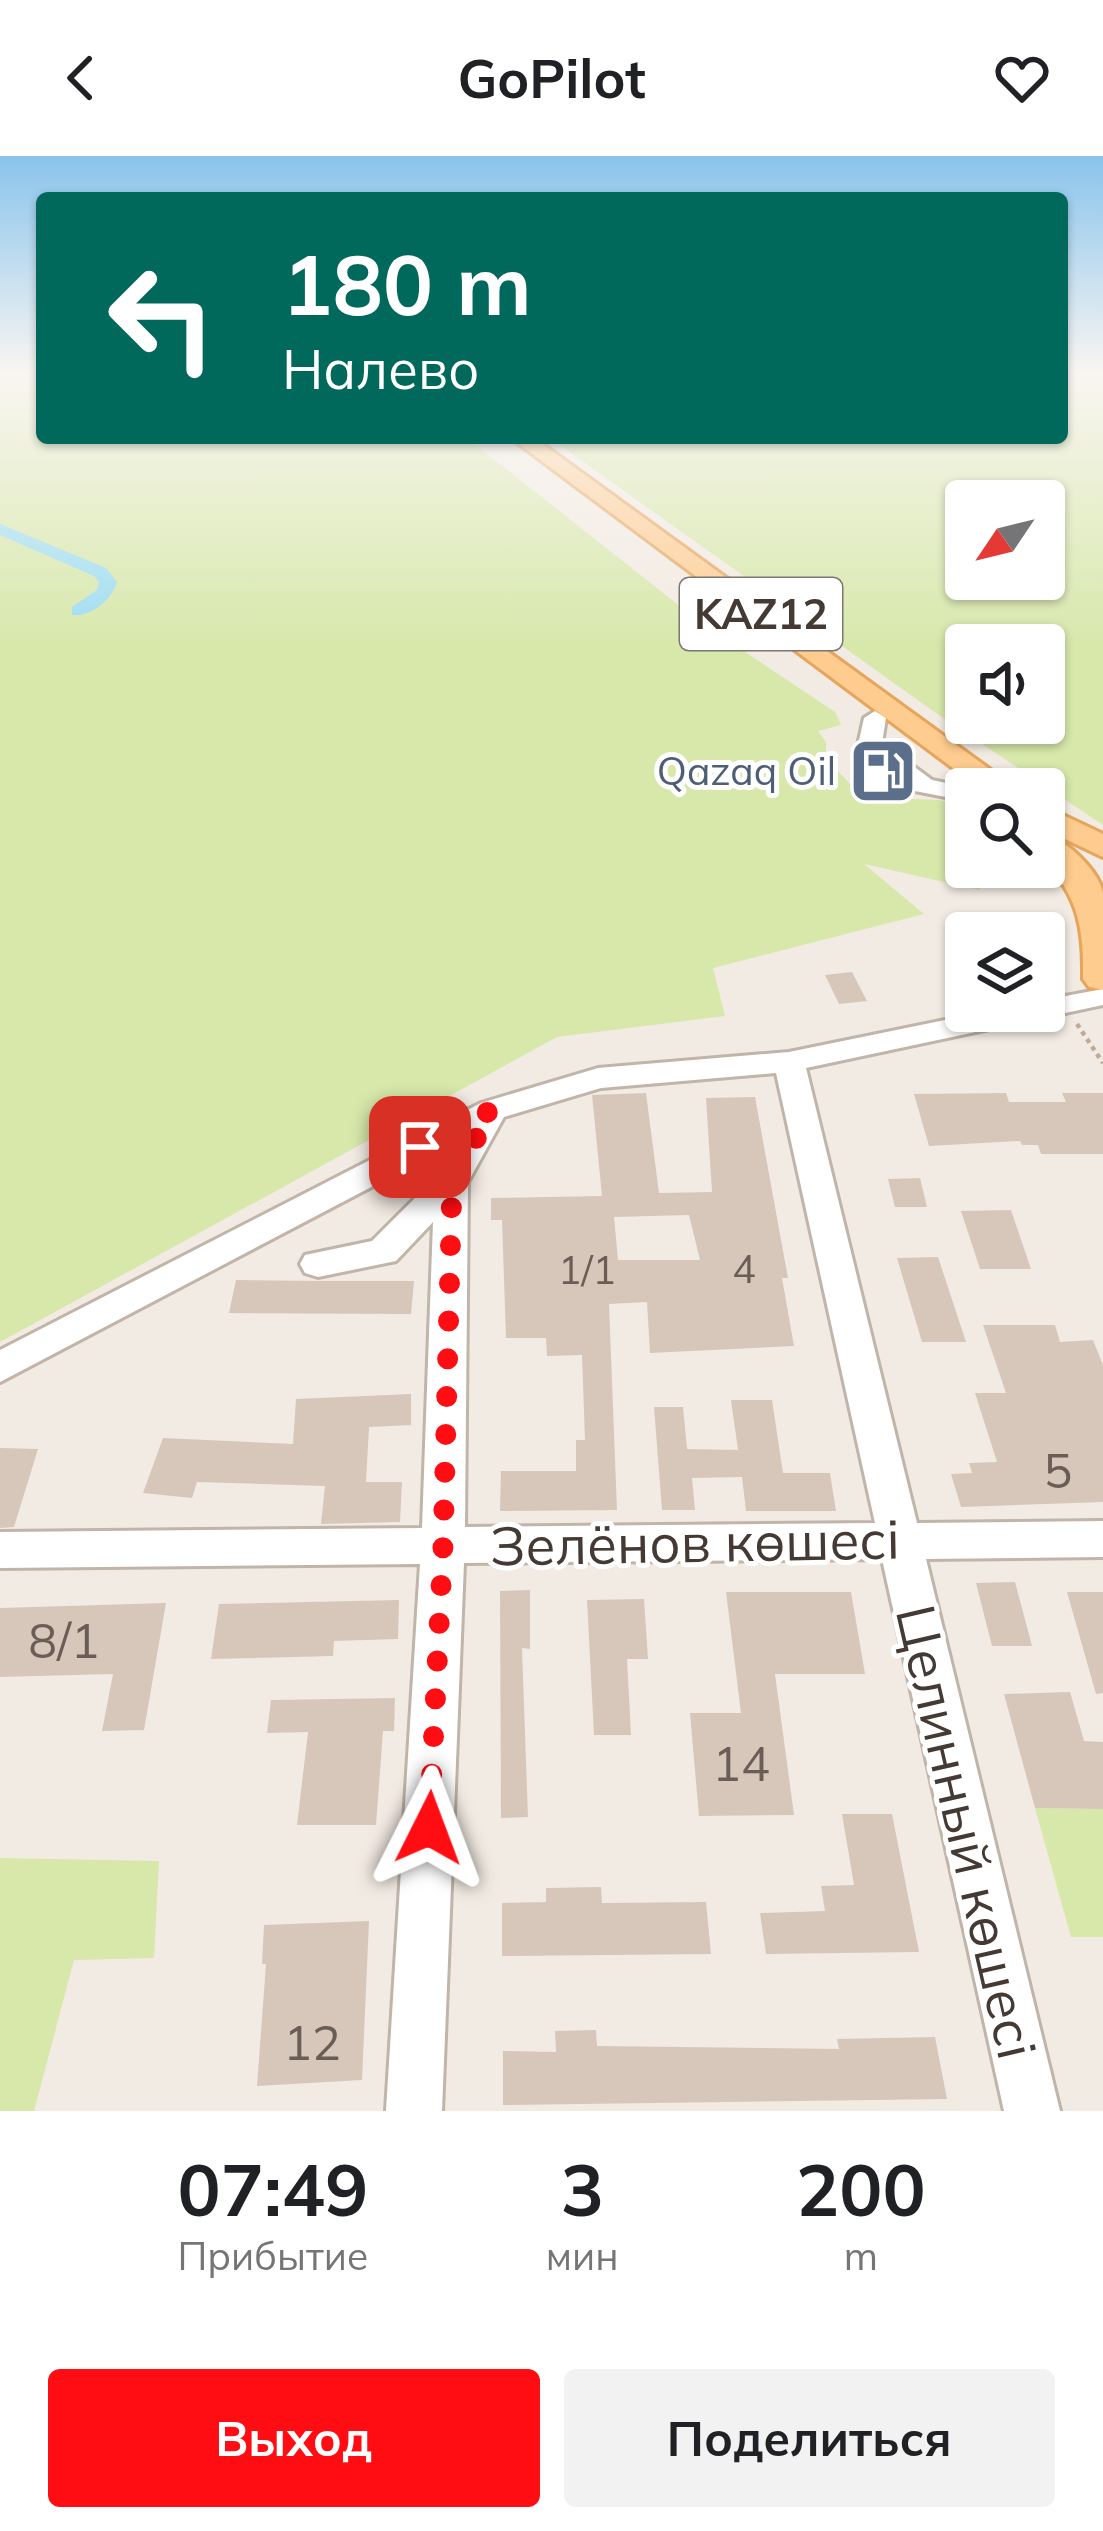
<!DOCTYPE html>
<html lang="ru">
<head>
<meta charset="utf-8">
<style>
  :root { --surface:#fff; --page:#f2f2f2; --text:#202124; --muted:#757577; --accent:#ff0d12 }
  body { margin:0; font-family:Mulish,sans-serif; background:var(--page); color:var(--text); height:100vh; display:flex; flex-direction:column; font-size:45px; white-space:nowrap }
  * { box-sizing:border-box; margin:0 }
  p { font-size:39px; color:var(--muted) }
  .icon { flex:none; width:66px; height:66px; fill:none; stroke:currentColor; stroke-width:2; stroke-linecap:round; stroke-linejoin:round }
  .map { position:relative; height:1955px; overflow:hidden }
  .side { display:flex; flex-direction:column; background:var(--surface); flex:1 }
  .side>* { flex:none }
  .top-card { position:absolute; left:36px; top:36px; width:1032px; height:252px; border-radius:12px; box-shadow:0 3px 9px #0004; background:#00695c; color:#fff; overflow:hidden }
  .needle { width:78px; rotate:235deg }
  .buttons { position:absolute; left:945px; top:324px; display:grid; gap:24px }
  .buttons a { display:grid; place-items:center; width:120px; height:120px; border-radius:12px; background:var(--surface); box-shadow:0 3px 9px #0004; font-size:60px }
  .pin { position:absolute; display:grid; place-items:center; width:102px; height:102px; color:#fff; margin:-51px; border-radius:24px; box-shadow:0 6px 18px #0006 }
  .me { position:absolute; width:132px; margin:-66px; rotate:3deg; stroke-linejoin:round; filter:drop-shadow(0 0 9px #0008) }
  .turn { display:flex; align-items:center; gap:42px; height:252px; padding:0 48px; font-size:54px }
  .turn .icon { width:156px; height:156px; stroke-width:2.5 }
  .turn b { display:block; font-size:84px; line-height:102px }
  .eta { display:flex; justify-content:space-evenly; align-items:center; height:204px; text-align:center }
  .eta b { font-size:72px; font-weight:700; line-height:84px }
  .button { display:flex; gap:24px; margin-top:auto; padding:24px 48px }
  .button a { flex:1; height:138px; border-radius:12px; background:var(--accent); color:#fff; font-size:48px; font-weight:700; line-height:138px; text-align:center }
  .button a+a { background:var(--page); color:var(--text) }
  header { display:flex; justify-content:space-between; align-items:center; height:156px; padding:0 48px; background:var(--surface); font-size:54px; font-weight:700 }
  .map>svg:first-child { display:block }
</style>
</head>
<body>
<header><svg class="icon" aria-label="back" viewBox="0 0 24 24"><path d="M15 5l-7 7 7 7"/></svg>GoPilot<svg class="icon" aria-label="heart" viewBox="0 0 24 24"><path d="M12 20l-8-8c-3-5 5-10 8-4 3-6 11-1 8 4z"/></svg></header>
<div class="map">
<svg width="1103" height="1955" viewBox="0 0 1103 1955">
  <rect width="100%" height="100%" fill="#f2ebe3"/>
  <g fill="#d7e8aa" fill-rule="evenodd">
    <polygon points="0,219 42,219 42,282 467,282 696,463 835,556 841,569 818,575 826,586 826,603 863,641 939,644 965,651 966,711 972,711 980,734 864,708 924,758 713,812 725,860 557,881 0,1186"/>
    <path d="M1062,219H1103V669L933,555L550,282H1062ZM1044,345V423H966V345ZM966,489H1044V567H966Z"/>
    <polygon points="1035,1652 1103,1653 1103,1781 1071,1781"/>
    <polygon points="0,1702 159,1705 154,1802 74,1804 34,1955 0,1955"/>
  </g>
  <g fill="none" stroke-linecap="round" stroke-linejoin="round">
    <path fill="#9cddf2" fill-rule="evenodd" d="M0,368L106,412L117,426C112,444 91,461 72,459V451L97,434L99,426L94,420L0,379Z"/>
  </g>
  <g fill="#d7c7bb" fill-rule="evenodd">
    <polygon points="852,816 867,845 839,848 825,819"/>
    <path d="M646,937L659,1037L712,1036L706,942L755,941L788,1122H782L794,1190L650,1197L647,1146L609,1148L617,1354L500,1355L501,1315H576V1284H585L582,1199L547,1200L546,1182H506L502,1064H491V1042L602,1040L592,939ZM689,1059L700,1104H618L614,1061Z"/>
    <polygon points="1006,937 1009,946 1066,946 1062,937 1103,937 1103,998 1041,998 1038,989 1022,989 1020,985 929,990 914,938"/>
    <polygon points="920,1022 927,1051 895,1051 888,1023"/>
    <polygon points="1011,1054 1031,1113 980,1113 961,1055"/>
    <polygon points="938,1101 966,1186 922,1186 897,1102"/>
    <polygon points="236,1124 319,1125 414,1125 411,1158 229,1157"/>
    <polygon points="983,1169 1055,1169 1060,1186 1093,1184 1103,1209 1103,1346 961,1351 951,1318 972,1317 969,1307 997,1306 975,1237 1006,1237"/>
    <polygon points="411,1238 411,1269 369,1271 366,1326 402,1326 400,1366 321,1368 325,1330 197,1326 192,1342 143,1337 163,1282 293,1288 296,1243"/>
    <polygon points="731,1244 772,1244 783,1317 830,1317 836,1355 746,1355 742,1321 692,1322 695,1354 662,1354 654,1251 683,1251 687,1293 738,1294"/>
    <polygon points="0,1292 38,1293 14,1371 0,1372"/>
    <polygon points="1015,1426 1032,1490 992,1490 976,1427"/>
    <polygon points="530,1434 530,1493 522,1492 528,1661 501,1662 500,1435"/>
    <polygon points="726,1436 851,1436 865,1518 775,1518 794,1659 699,1660 690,1557 741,1557"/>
    <polygon points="1067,1436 1103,1436 1103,1537 1096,1538"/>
    <polygon points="644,1443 648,1503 627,1503 631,1579 594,1579 587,1444"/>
    <polygon points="399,1444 398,1483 334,1485 333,1500 211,1503 219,1448"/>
    <polygon points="166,1447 144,1574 102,1575 113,1518 0,1521 0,1452"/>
    <polygon points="1070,1536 1084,1585 1103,1586 1103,1653 1035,1652 1004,1538"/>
    <polygon points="395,1542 394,1575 383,1575 376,1669 297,1669 308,1576 267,1577 271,1544"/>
    <polygon points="842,1658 892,1658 919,1796 766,1798 760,1757 825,1755 821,1730 854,1729"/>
    <polygon points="601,1731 602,1747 706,1746 711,1798 502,1800 502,1747 546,1746 546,1732"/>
    <polygon points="369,1765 362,1924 257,1930 266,1808 262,1808 264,1769"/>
    <polygon points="596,1874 597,1890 839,1893 837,1883 935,1881 947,1943 503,1949 503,1895 556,1896 555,1875"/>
  </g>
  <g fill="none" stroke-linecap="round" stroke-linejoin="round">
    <g stroke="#c1b4a8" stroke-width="6">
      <g id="minor">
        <polygon points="875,555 886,562 882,587 932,624 975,633 966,633 966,645 915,635 862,594 858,589 864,562"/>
        <path d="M1103,833V849L806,912L917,1367L1103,1365V1401L926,1403L1060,1955H1004L882,1403L464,1407L442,1955H386L420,1408L0,1412V1376L422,1372L433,1066L396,1105L318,1121L305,1117L300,1108L305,1099L372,1085L438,1019L457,986L0,1226V1194L481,947L598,912L789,896L989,855H1044V844ZM776,917L875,1367L465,1371L468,1026L504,961L601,932Z"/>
      </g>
    </g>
    <g stroke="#e6a55d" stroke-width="6">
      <g id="major">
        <polygon points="511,282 534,282 1017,633 981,633"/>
        <polygon points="1044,650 1103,678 1103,701 1044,673"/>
        <path d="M1044,678C1066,683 1099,715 1103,737C1103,767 1103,803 1103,834L1089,831L1083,823C1084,776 1079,739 1044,706Z"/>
      </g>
    </g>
    <polyline stroke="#c0aa96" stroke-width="4.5" stroke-dasharray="4.5 4.5" stroke-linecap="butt" points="1077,868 1103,907"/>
    <use href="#minor" fill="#fff" fill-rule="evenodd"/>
    <use href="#major" fill="#ffcc8f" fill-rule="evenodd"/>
  </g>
  <linearGradient id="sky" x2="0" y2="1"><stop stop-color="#89c4ec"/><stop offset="0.44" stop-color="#f9f6f2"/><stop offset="1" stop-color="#f9f6f2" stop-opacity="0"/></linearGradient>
  <rect width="1103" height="493" fill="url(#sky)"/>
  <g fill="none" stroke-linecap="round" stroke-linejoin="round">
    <polyline stroke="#ff0d12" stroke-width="21" stroke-dasharray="0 37.8" points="420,991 492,954 452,1026 443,1390 429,1672"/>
  </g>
  <defs>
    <g id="fuel-square" transform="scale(3.45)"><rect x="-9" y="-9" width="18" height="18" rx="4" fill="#5c6f8a" stroke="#fff"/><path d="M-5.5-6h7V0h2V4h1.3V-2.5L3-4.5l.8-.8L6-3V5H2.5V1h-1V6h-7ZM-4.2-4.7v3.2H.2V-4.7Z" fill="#fff"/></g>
  </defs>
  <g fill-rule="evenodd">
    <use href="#fuel-square" x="883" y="615"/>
  </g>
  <g text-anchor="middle" stroke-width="10" stroke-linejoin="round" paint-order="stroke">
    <g font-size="39" fill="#4e5e75" stroke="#fff" text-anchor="end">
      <text x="836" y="629">Qazaq Oil</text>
    </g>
    <g font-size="39" fill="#695d55">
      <text x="744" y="1127">4</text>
      <text x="587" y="1128">1/1</text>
    </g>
    <rect fill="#fff" stroke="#7c7570" stroke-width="3" x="680" y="422" width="162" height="72" rx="9"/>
    <g font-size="42" font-weight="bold" fill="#443a33">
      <text x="761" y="473">KAZ12</text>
    </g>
    <g font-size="48" fill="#695d55">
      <text x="1058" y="1332">5</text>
      <text x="64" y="1502">8/1</text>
      <text x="741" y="1625">14</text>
      <text x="312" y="1904">12</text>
    </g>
    <g font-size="54" fill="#443a33" stroke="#fff">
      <text transform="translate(695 1387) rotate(-1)" y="19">Зелёнов көшесі</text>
      <text transform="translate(966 1676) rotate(77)" y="19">Целинный көшесі</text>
    </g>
  </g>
</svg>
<div class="buttons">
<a><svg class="needle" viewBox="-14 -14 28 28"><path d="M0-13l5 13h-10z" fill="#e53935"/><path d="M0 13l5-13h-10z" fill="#757577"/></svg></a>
<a><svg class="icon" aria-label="sound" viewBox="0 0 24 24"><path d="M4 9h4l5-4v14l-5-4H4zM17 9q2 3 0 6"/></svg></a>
<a><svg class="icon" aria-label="search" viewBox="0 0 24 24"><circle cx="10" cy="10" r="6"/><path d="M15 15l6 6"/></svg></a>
<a><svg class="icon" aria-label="layers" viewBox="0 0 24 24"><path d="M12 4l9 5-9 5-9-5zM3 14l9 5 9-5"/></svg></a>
</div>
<div class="pin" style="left:420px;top:991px;background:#d93025"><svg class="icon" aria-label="arrive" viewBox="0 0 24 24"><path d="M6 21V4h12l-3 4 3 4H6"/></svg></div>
<svg class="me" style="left:429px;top:1672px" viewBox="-20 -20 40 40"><path d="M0-17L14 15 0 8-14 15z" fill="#ff0d12" stroke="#fff" stroke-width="4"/></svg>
<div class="top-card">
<div class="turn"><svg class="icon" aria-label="left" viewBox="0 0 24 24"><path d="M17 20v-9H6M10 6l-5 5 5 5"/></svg><div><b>180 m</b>Налево</div></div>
</div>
</div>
<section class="side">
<div class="eta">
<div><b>07:49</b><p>Прибытие</p></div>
<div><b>3</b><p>мин</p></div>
<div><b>200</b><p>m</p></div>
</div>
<div class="button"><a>Выход</a><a>Поделиться</a></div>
</section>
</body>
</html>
